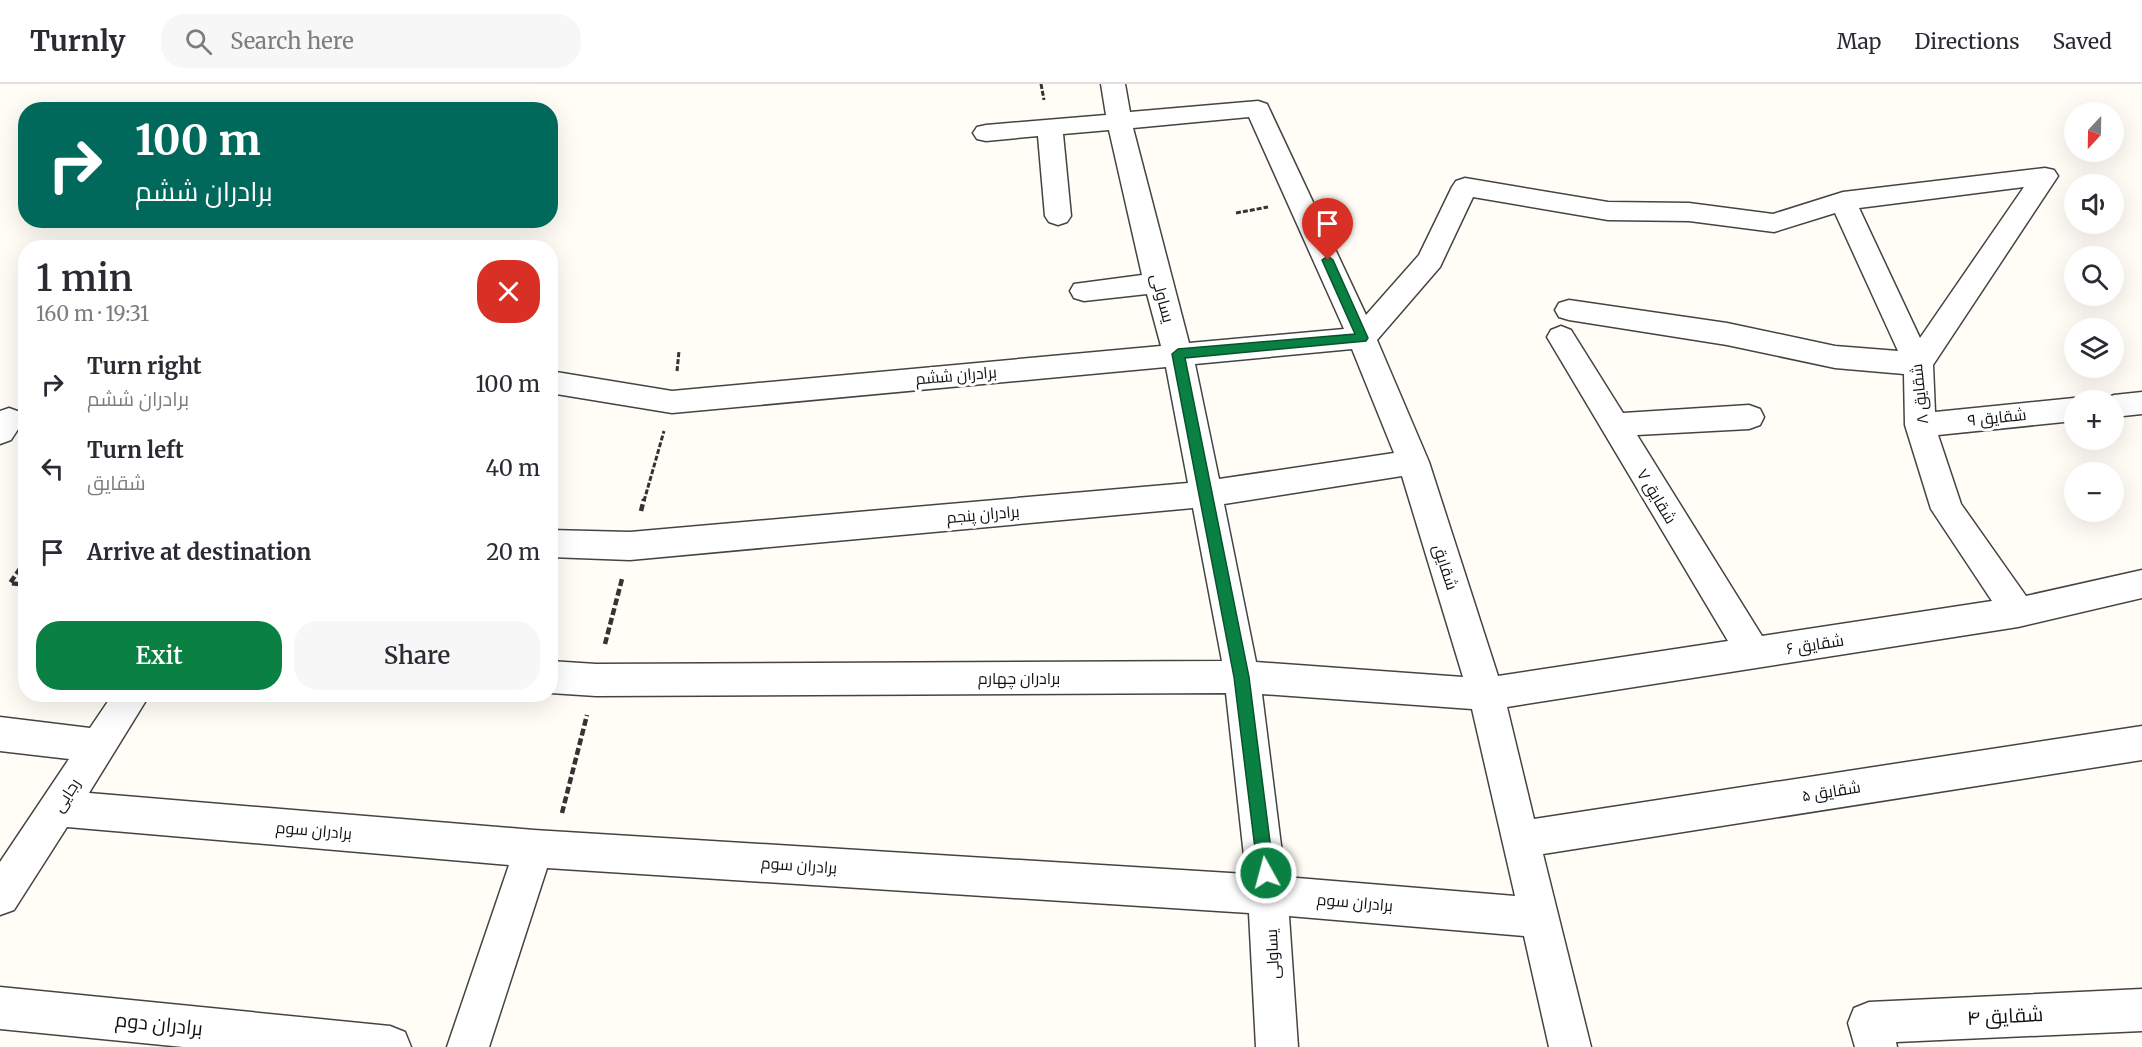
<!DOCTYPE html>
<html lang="en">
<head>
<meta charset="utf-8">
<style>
  :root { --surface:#fff; --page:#f7f7f7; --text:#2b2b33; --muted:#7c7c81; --line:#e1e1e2; --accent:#0b8043 }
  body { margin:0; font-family:Merriweather,Cairo,serif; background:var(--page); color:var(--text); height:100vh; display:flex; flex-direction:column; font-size:22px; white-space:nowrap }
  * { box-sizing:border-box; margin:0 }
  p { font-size:20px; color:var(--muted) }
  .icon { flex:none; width:33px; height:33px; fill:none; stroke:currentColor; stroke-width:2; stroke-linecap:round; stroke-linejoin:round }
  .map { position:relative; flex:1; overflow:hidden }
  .sheet { position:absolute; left:18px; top:156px; width:540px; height:462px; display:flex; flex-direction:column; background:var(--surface); border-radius:24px; box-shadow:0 6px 24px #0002 }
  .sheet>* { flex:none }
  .banner { position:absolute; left:18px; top:18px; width:540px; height:126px; border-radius:24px; box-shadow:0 6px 24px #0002; background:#00695c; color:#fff; overflow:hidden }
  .needle { width:39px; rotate:202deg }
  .fabs { position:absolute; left:2064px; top:18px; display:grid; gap:12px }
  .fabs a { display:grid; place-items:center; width:60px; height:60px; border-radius:50%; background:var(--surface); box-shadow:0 6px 24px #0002; font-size:30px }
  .pin { position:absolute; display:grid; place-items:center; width:51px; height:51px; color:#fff; margin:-62px -26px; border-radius:50% 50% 50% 0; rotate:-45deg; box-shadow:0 0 6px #0007 }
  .pin .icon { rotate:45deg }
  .me { position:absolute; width:66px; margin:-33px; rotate:353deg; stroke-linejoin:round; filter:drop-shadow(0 0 4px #0008) }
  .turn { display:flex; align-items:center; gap:21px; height:126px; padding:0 18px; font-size:27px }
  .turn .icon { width:78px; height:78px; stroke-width:2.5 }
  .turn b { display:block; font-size:42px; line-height:51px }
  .round { display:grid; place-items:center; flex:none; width:63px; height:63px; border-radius:24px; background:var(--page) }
  .summary { display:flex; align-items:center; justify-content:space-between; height:102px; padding:0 18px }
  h1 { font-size:36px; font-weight:600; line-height:45px }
  .button { display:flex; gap:12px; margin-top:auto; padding:12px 18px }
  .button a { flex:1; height:69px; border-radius:24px; background:var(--accent); color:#fff; font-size:24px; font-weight:600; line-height:69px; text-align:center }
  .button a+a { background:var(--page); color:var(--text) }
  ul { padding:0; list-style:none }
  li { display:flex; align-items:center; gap:18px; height:84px; padding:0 18px }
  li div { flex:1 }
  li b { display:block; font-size:22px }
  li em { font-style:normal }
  header { display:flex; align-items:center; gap:36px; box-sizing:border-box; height:84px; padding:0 30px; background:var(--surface); border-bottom:2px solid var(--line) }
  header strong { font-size:28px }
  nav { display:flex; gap:33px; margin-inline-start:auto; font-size:21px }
  .search { width:420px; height:54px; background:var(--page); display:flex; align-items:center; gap:15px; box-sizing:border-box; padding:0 21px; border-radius:24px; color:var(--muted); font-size:22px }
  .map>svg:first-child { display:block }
</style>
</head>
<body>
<header>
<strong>Turnly</strong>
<div class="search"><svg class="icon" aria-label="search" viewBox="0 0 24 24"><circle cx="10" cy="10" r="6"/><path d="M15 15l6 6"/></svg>Search here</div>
<nav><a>Map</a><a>Directions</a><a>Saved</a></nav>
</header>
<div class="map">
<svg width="2142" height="963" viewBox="0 0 2142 963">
  <rect width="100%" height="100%" fill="#fffdf5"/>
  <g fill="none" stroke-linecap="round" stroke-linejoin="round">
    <g stroke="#444" stroke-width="3">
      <g id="minor">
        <path d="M1101,0H1125L1130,28L1258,17L1267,20L1366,231L1419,171L1452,103L1456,97L1465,94L1608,118L1689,119L1773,130L1843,108L2045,84L2054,86L2058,92L1933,281L1935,328L2074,314L2080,316H2074V337L1938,351L1961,420L2026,512L2142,486V514L2018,543L1507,623L1534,735L2142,642V676L1543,770L1591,963H1549L1524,852L1289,832L1298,963H1256L1249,829L547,784L489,963H447L509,781L67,743L14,826L0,831V778L69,675L0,667V633L90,644L113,610H150L89,709L534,746L1246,790L1226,609L596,612L550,609V577L596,580L1222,577L1193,424L630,476L550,473V446L630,448L1188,399L1166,283L672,329L550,309V287L672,307L1161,262L1147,210L1084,217L1074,214L1070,207L1074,200L1142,191L1109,46L1063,50L1071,132L1067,138L1058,141L1049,138L1045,132L1038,52L986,57L977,55L973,49L977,43L986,41L1106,31ZM1249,33L1344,245L1189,259L1133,44ZM2024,103L1920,254L1859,124ZM1473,113L1608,136L1689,137L1774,148L1835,129L1898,267L1835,262L1727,239L1569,216L1559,219L1555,226L1559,233L1569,236L1727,261L1835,284L1904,290L1905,341L1931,425L1992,517L1762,552L1637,351L1749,345L1760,341L1764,333L1760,325L1749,321L1623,329L1571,246L1561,242L1551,246L1547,253L1728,557L1498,592L1429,378L1377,256L1440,183ZM1352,265L1394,369L1219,395L1195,280ZM1402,392L1463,593L1256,578L1224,420ZM1262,610L1472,625L1515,812L1285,793Z"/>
        <polygon points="2142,308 2142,330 2114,333 2114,316 2102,316 2114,311"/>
        <polygon points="9,324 20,328 24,336 11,356 0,360 0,327"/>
        <polygon points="0,903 390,942 405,948 411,963 183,963 0,945"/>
        <polygon points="2142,905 2142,947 1896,958 1897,963 1855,963 1848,939 1854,924 1869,918"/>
      </g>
    </g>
    <g stroke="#333" stroke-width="3" stroke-dasharray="5 2" stroke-linecap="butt">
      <polyline points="1041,0 1044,16"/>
      <polyline points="1236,129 1268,123"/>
      <polyline points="677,287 679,267"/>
      <polyline points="644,417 664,347"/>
    </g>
    <g stroke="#333" stroke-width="4.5" stroke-dasharray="7 3" stroke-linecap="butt">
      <polyline points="641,427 644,415"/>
      <polyline points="26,476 10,499 26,501"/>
      <polyline points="605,560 622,495"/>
      <polyline points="562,729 587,631"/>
    </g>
    <use href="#minor" fill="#fff" fill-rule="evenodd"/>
  </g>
  <polygon fill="#0b8043" stroke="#07532c" stroke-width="1.5" points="1328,172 1333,176 1368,254 1366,257 1185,274 1249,593 1274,789 1271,795 1266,797 1260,795 1258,789 1234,593 1172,270 1178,265 1355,250 1322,176"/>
  <g text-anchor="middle" stroke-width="6" stroke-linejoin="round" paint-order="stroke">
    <g font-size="16" fill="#111" stroke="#fff">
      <text transform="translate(1163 214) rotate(75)" y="6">یساولی</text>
      <text transform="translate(956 291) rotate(-5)" y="6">برادران ششم</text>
      <text transform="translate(1919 310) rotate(-96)" y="6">شقایق ۸</text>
      <text transform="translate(1997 333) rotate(-6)" y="6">شقایق ۹</text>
      <text transform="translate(1657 412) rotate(59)" y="6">شقایق ۷</text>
      <text transform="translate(983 430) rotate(-5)" y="6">برادران پنجم</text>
      <text transform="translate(1446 483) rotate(72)" y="6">شقایق</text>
      <text transform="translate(1815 560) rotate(-9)" y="6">شقایق ۶</text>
      <text x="1019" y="600">برادران چهارم</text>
      <text transform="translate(1831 707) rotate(-9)" y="6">شقایق ۵</text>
      <text transform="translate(66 711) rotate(-57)" y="6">رجایی</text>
      <text transform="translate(314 746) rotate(5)" y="6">برادران سوم</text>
      <text transform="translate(799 781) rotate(4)" y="6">برادران سوم</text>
      <text transform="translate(1355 818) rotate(5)" y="6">برادران سوم</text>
      <text transform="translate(1272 870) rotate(-93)" y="6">یساولی</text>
    </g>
    <g font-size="20" fill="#111" stroke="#fff">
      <text transform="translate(2005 932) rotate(-3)" y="7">شقایق ۴</text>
      <text transform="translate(159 940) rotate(6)" y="7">برادران دوم</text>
    </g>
  </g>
</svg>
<div class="fabs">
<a><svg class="needle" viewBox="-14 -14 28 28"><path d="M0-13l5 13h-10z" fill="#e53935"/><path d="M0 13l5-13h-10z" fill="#7c7c81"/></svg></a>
<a><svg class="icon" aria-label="sound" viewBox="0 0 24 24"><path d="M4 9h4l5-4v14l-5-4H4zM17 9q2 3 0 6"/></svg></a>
<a><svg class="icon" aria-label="search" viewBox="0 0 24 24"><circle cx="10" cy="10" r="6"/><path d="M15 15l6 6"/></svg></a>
<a><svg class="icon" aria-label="layers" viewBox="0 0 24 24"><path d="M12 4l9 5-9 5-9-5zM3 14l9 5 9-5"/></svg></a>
<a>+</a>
<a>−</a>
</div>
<div class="pin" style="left:1328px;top:176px;background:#d93025"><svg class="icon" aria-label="arrive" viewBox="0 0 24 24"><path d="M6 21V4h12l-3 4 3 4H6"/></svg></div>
<svg class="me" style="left:1266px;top:789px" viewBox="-20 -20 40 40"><circle r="17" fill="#0b8043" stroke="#fff" stroke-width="3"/><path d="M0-11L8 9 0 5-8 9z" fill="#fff"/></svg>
<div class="banner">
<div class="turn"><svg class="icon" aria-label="right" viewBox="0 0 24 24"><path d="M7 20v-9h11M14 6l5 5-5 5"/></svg><div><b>100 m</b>برادران ششم</div></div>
</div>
<section class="sheet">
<div class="summary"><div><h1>1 min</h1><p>160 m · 19:31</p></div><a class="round" style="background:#d93025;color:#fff"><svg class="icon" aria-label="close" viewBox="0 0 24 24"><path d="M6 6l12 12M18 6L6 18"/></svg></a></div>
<ul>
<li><svg class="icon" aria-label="right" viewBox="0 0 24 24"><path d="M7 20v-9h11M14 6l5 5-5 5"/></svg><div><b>Turn right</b><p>برادران ششم</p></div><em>100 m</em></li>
<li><svg class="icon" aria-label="left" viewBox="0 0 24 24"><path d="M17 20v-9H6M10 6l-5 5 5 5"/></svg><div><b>Turn left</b><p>شقایق</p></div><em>40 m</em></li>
<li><svg class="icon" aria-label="arrive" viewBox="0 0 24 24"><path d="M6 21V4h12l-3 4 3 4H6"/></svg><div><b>Arrive at destination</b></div><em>20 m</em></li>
</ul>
<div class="button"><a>Exit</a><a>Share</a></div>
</section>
</div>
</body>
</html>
